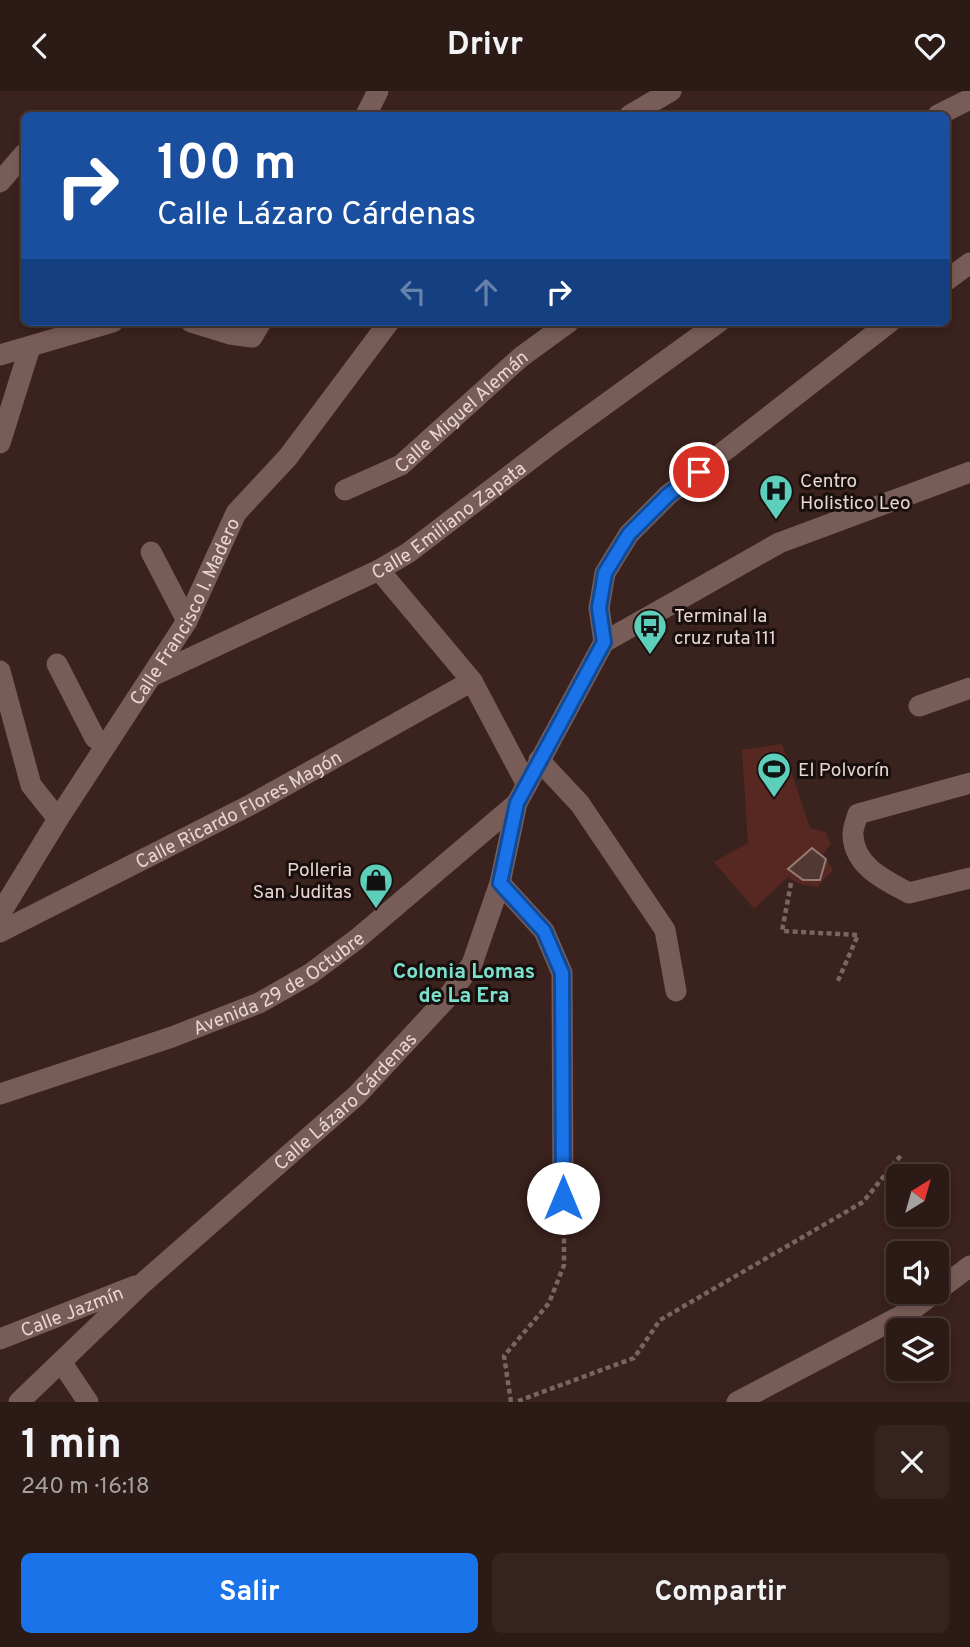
<!DOCTYPE html>
<html lang="es">
<head>
<meta charset="utf-8">
<style>
  :root { --surface:#2c1a16; --page:#34231f; --text:#f1f3f6; --muted:#a6a1a1; --line:#483835; --accent:#1a73e8 }
  body { margin:0; font-family:Overpass,sans-serif; background:var(--page); color:var(--text); height:100vh; display:flex; flex-direction:column; font-size:26px; white-space:nowrap }
  * { box-sizing:border-box; margin:0 }
  p { font-size:23px; color:var(--muted) }
  .icon { flex:none; width:38px; height:38px; fill:none; stroke:currentColor; stroke-width:2; stroke-linecap:round; stroke-linejoin:round }
  .map { position:relative; height:1311px; overflow:hidden }
  .details { display:flex; flex-direction:column; background:var(--surface); flex:1 }
  .details>* { flex:none }
  .guide { position:absolute; left:21px; top:21px; width:929px; height:214px; border-radius:10px; box-shadow:0 4px 10px #0003,0 0 0 2px var(--line); background:#1a4fa0; color:#fff; overflow:hidden }
  .needle { width:46px; rotate:37deg }
  .fabs { position:absolute; left:886px; top:1073px; display:grid; gap:14px }
  .fabs a { display:grid; place-items:center; width:63px; height:63px; border-radius:10px; background:var(--surface); box-shadow:0 4px 10px #0003,0 0 0 2px var(--line); font-size:35px }
  .pin { position:absolute; display:grid; place-items:center; width:60px; height:60px; color:#fff; margin:-30px; border:4px solid #fff; border-radius:50%; box-shadow:0 2px 7px #0007 }
  .me { position:absolute; width:77px; margin:-38px; rotate:0deg; stroke-linejoin:round; filter:drop-shadow(0 0 5px #0008) }
  .turn { display:flex; align-items:center; gap:24px; height:147px; padding:0 21px; font-size:32px }
  .turn .icon { width:91px; height:91px; stroke-width:2.5 }
  .turn b { display:block; font-size:49px; line-height:60px }
  .lanes { display:flex; align-items:center; height:66px; padding:0 21px; background:#0003; justify-content:center; gap:35px; direction:ltr }
  .lanes .off { opacity:.35 }
  .round { display:grid; place-items:center; flex:none; width:74px; height:74px; border-radius:10px; background:var(--page) }
  .overview { display:flex; align-items:center; justify-content:space-between; height:119px; padding:0 21px }
  h1 { font-size:42px; font-weight:700; line-height:52px }
  .button { display:flex; gap:14px; margin-top:auto; padding:14px 21px }
  .button a { flex:1; height:80px; border-radius:10px; background:var(--accent); color:#fff; font-size:28px; font-weight:700; line-height:80px; text-align:center }
  .button a+a { background:var(--page); color:var(--text) }
  header { display:flex; justify-content:space-between; align-items:center; height:91px; padding:0 21px; background:var(--surface); font-size:32px; font-weight:700 }
  .map>svg:first-child { display:block }
</style>
</head>
<body>
<header><svg class="icon" aria-label="back" viewBox="0 0 24 24"><path d="M15 5l-7 7 7 7"/></svg>Drivr<svg class="icon" aria-label="heart" viewBox="0 0 24 24"><path d="M12 20l-8-8c-3-5 5-10 8-4 3-6 11-1 8 4z"/></svg></header>
<div class="map">
<svg width="970" height="1311" viewBox="0 0 970 1311">
  <rect width="100%" height="100%" fill="#3a221e"/>
  <polygon fill="#572821" points="782,653 810,737 826,741 831,753 823,763 833,779 817,796 799,793 788,786 754,818 714,771 748,752 742,659"/>
  <polygon fill="#523833" stroke="#987b75" stroke-width="2" points="812,757 826,768 820,789 803,789 788,778"/>
  <g fill="none" stroke-linecap="round" stroke-linejoin="round">
    <g stroke="#7b6562" stroke-width="4.5" stroke-dasharray="5 3.5" stroke-linecap="butt">
      <polyline points="791,792 782,840 858,844 837,892"/>
      <polyline points="518,1310 634,1267 660,1229 863,1111 902,1063"/>
      <polyline points="511,1311 504,1265 549,1212 564,1174 564,1127"/>
    </g>
    <g stroke="#785c57" stroke-width="21">
      <polyline points="366,24 378,0"/>
      <polyline points="630,24 671,0"/>
      <polyline points="938,24 970,8"/>
      <polyline points="0,91 24,63"/>
      <polyline points="947,189 970,172"/>
      <polyline points="191,231 230,243 252,246 261,231"/>
      <polyline points="0,264 113,231"/>
      <polyline points="0,352 30,256"/>
      <path id="s1" d="M345,399L401,374L521,266L569,231"/>
      <polyline points="151,461 187,530"/>
      <polyline points="379,479 472,590 527,694"/>
      <polyline points="604,551 779,452 970,381"/>
      <polyline points="57,573 95,647 107,652"/>
      <polyline points="0,580 31,694 58,728"/>
      <path id="s2" d="M152,585L379,479L408,462L556,349L719,231"/>
      <polyline points="919,615 970,597"/>
      <polyline points="539,669 580,713 665,839 676,900"/>
      <path d="M970,692L858,723C856,730 852,739 853,745C855,776 885,789 909,802L970,787"/>
      <polyline points="500,792 544,840 562,882 563,1107"/>
      <path id="s3" d="M0,823L58,728L187,530L236,422L288,366L389,231"/>
      <path id="s4" d="M0,841L252,713L472,590"/>
      <path id="s5" d="M0,1003L172,946L259,912L310,883L357,848L517,712"/>
      <path id="s6" d="M0,1248L135,1195"/>
      <polyline points="62,1272 88,1311"/>
      <path id="s7" d="M19,1311L144,1191L357,1004L447,907L472,873L500,792L517,712L604,551L599,517L605,482L629,443L668,404L890,231"/>
      <polyline points="737,1311 912,1219 970,1175"/>
    </g>
  </g>
  <g fill="none" stroke-linecap="round" stroke-linejoin="round">
    <g stroke="#114b97" stroke-width="18">
      <polyline id="route" points="563,1107 562,882 544,840 500,792 517,712 604,551 599,517 605,482 629,443 668,404 699,381"/>
    </g>
    <use href="#route" stroke="#1a73e8" stroke-width="12"/>
  </g>
  <defs>
    <g id="hospital-pin" transform="scale(1.75)"><path d="M0 17L-7.5 6A9.5 9.5 0 1 1 7.5 6Z" fill="#5cceba" stroke="#190f0d"/><path d="M-5-5h3v3.5h4V-5h3V5h-3V1.5h-4V5h-3Z" fill="#111"/></g>
    <g id="bus-pin" transform="scale(1.75)"><path d="M0 17L-7.5 6A9.5 9.5 0 1 1 7.5 6Z" fill="#5cceba" stroke="#190f0d"/><path d="M-5-6H5V4H4V6H2V4H-2V6H-4V4H-5ZM-3.5-4V0h7V-4ZM-3.5 1.2v1.5H-2V1.2ZM2 1.2v1.5H3.5V1.2Z" fill="#111"/></g>
    <g id="stadium-pin" transform="scale(1.75)"><path d="M0 17L-7.5 6A9.5 9.5 0 1 1 7.5 6Z" fill="#5cceba" stroke="#190f0d"/><path d="M0-5a6.5 5 0 1 0 0 10a6.5 5 0 1 0 0-10ZM-3.5-1.8h7v3.6h-7Z" fill="#111"/></g>
    <g id="shop-pin" transform="scale(1.75)"><path d="M0 17L-7.5 6A9.5 9.5 0 1 1 7.5 6Z" fill="#5cceba" stroke="#190f0d"/><path d="M-5-2.5h2.3a2.7 3.5 0 0 1 5.4 0H5L5.5 6h-11ZM-1.5-2.5h3a1.5 2.3 0 0 0-3 0Z" fill="#111"/></g>
  </defs>
  <g fill-rule="evenodd">
    <use href="#hospital-pin" x="776" y="400"/>
    <use href="#bus-pin" x="650" y="535"/>
    <use href="#stadium-pin" x="774" y="678"/>
    <use href="#shop-pin" x="376" y="789"/>
  </g>
  <g text-anchor="middle" stroke-width="6" stroke-linejoin="round" paint-order="stroke">
    <g font-size="19" fill="#e7d6d3" stroke="#190f0d">
      <text dy="7" stroke="none"><textPath href="#s1" startOffset="142">Calle Miguel Alemán</textPath></text>
      <text dy="7" stroke="none"><textPath href="#s2" startOffset="336">Calle Emiliano Zapata</textPath></text>
      <text dy="7" stroke="none"><textPath href="#s3" startOffset="355">Calle Francisco I. Madero</textPath></text>
      <text dy="7" stroke="none"><textPath href="#s4" startOffset="268">Calle Ricardo Flores Magón</textPath></text>
      <text dy="7" stroke="none"><textPath href="#s5" startOffset="301">Avenida 29 de Octubre</textPath></text>
      <text dy="7" stroke="none"><textPath href="#s7" startOffset="444">Calle Lázaro Cárdenas</textPath></text>
      <text dy="7" stroke="none"><textPath href="#s6" startOffset="77">Calle Jazmín</textPath></text>
    </g>
    <g font-size="19" fill="#e7d6d3" stroke="#190f0d" text-anchor="start">
      <text x="800" y="396">Centro<tspan x="800" dy="22">Holistico Leo</tspan></text>
      <text x="674" y="531">Terminal la<tspan x="674" dy="22">cruz ruta 111</tspan></text>
      <text x="798" y="685">El Polvorín</text>
      <text x="352" y="785" text-anchor="end">Polleria<tspan x="352" dy="22">San Juditas</tspan></text>
    </g>
    <g font-size="21" font-weight="bold" fill="#7be1ce" stroke="#190f0d">
      <text x="464" y="887">Colonia Lomas<tspan x="464" dy="24">de La Era</tspan></text>
    </g>
  </g>
</svg>
<div class="fabs">
<a><svg class="needle" viewBox="-14 -14 28 28"><path d="M0-13l5 13h-10z" fill="#e53935"/><path d="M0 13l5-13h-10z" fill="#a6a1a1"/></svg></a>
<a><svg class="icon" aria-label="sound" viewBox="0 0 24 24"><path d="M4 9h4l5-4v14l-5-4H4zM17 9q2 3 0 6"/></svg></a>
<a><svg class="icon" aria-label="layers" viewBox="0 0 24 24"><path d="M12 4l9 5-9 5-9-5zM3 14l9 5 9-5"/></svg></a>
</div>
<div class="pin" style="left:699px;top:381px;background:#d93025"><svg class="icon" aria-label="arrive" viewBox="0 0 24 24"><path d="M6 21V4h12l-3 4 3 4H6"/></svg></div>
<svg class="me" style="left:563px;top:1107px" viewBox="-20 -20 40 40"><circle r="19" fill="#fff"/><path d="M0-13L10 11 0 6-10 11z" fill="#1a73e8"/></svg>
<div class="guide">
<div class="turn"><svg class="icon" aria-label="right" viewBox="0 0 24 24"><path d="M7 20v-9h11M14 6l5 5-5 5"/></svg><div><b>100 m</b>Calle Lázaro Cárdenas</div></div>
<div class="lanes"><svg class="icon off" aria-label="left" viewBox="0 0 24 24"><path d="M17 20v-9H6M10 6l-5 5 5 5"/></svg><svg class="icon off" aria-label="ahead" viewBox="0 0 24 24"><path d="M12 20V5M6 11l6-6 6 6"/></svg><svg class="icon" aria-label="right" viewBox="0 0 24 24"><path d="M7 20v-9h11M14 6l5 5-5 5"/></svg></div>
</div>
</div>
<section class="details">
<div class="overview"><div><h1>1 min</h1><p>240 m · 16:18</p></div><a class="round"><svg class="icon" aria-label="close" viewBox="0 0 24 24"><path d="M6 6l12 12M18 6L6 18"/></svg></a></div>
<div class="button"><a>Salir</a><a>Compartir</a></div>
</section>
</body>
</html>
